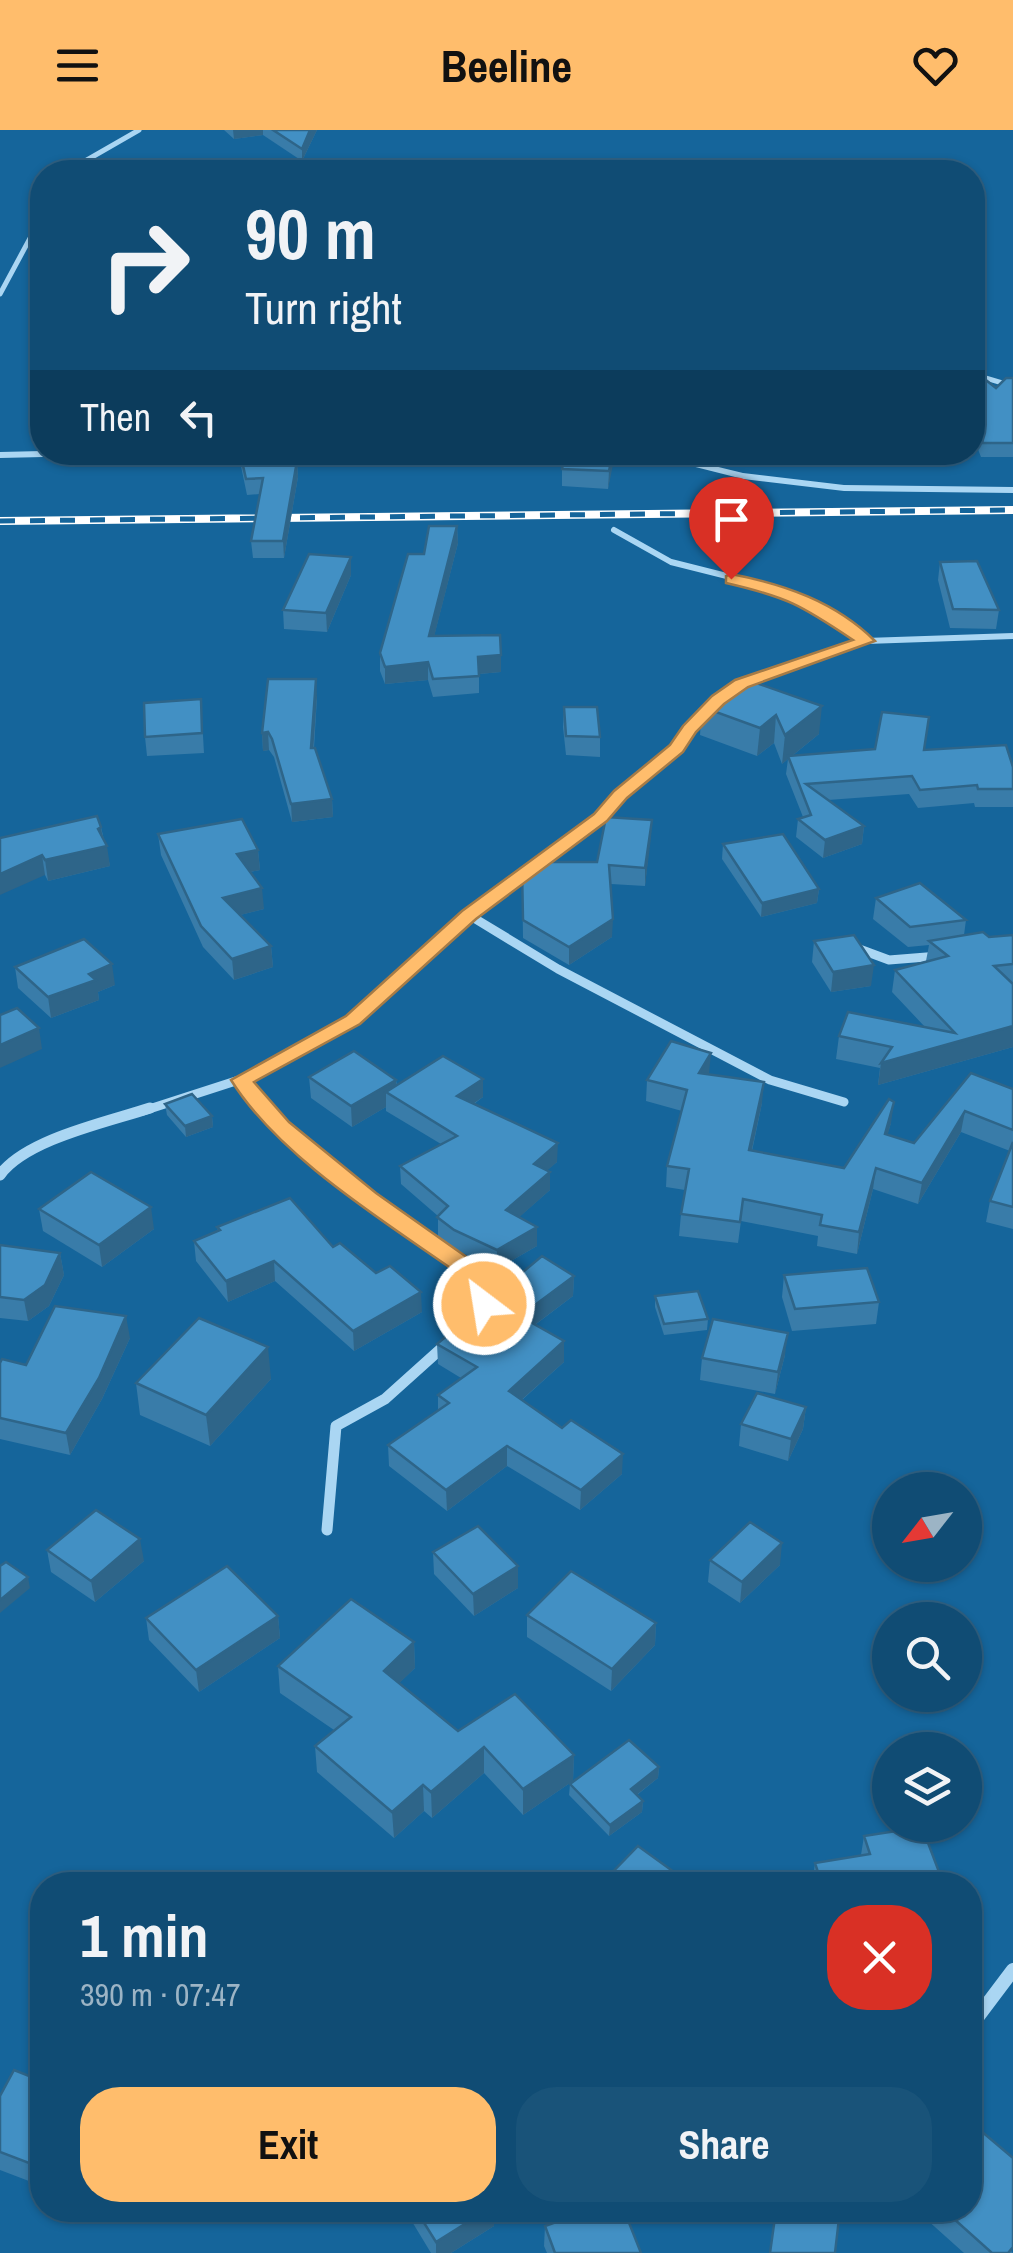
<!DOCTYPE html>
<html lang="en">
<head>
<meta charset="utf-8">
<style>
  :root { --surface:#104c74; --page:#195379; --text:#f1f3f6; --muted:#9cb4c5; --line:#306386; --accent:#ffbd6c }
  body { margin:0; font-family:"Archivo Narrow",sans-serif; background:var(--page); color:var(--text); height:100vh; display:flex; flex-direction:column; font-size:38px; white-space:nowrap }
  * { box-sizing:border-box; margin:0 }
  p { font-size:32px; color:var(--muted) }
  .icon { flex:none; width:55px; height:55px; fill:none; stroke:currentColor; stroke-width:2; stroke-linecap:round; stroke-linejoin:round }
  .map { position:relative; flex:1; overflow:hidden }
  .panel { position:absolute; left:30px; top:1742px; width:952px; height:350px; display:flex; flex-direction:column; background:var(--surface); border-radius:40px; box-shadow:0 2px 8px #0004,0 0 0 2px var(--line) }
  .panel>* { flex:none }
  .hud { position:absolute; left:30px; top:30px; width:955px; height:305px; border-radius:40px; box-shadow:0 2px 8px #0004,0 0 0 2px var(--line); background:#104c74; color:var(--text); overflow:hidden }
  .needle { width:65px; rotate:239deg }
  .buttons { position:absolute; left:872px; top:1342px; display:grid; gap:20px }
  .buttons a { display:grid; place-items:center; width:110px; height:110px; border-radius:50%; background:var(--surface); box-shadow:0 2px 8px #0004,0 0 0 2px var(--line); font-size:50px }
  .pin { position:absolute; display:grid; place-items:center; width:85px; height:85px; color:#fff; margin:-102px -42px; border-radius:50% 50% 50% 0; rotate:-45deg; box-shadow:0 0 10px #0007 }
  .pin .icon { rotate:45deg }
  .me { position:absolute; width:110px; margin:-55px; rotate:329deg; stroke-linejoin:round; filter:drop-shadow(0 0 8px #0008) }
  .turn { display:flex; align-items:center; gap:35px; height:210px; padding:0 50px; font-size:45px }
  .turn .icon { width:130px; height:130px; stroke-width:2.5 }
  .turn b { display:block; font-size:70px; line-height:85px }
  .then { display:flex; align-items:center; height:95px; padding:0 50px; background:#0003; gap:20px; font-size:38px }
  .round { display:grid; place-items:center; flex:none; width:105px; height:105px; border-radius:40px; background:var(--page) }
  .overview { display:flex; align-items:center; justify-content:space-between; height:170px; padding:0 50px }
  h1 { font-size:60px; font-weight:700; line-height:75px }
  .button { display:flex; gap:20px; margin-top:auto; padding:20px 50px }
  .button a { flex:1; height:115px; border-radius:40px; background:var(--accent); color:#111; font-size:40px; font-weight:700; line-height:115px; text-align:center }
  .button a+a { background:var(--page); color:var(--text) }
  header { display:flex; justify-content:space-between; align-items:center; height:130px; padding:0 50px; background:var(--accent); color:#111; font-size:45px; font-weight:700 }
  .map>svg:first-child { display:block }
</style>
</head>
<body>
<header><svg class="icon" aria-label="menu" viewBox="0 0 24 24"><path d="M4 6h16M4 12h16M4 18h16"/></svg>Beeline<svg class="icon" aria-label="heart" viewBox="0 0 24 24"><path d="M12 20l-8-8c-3-5 5-10 8-4 3-6 11-1 8 4z"/></svg></header>
<div class="map">
<svg width="1013" height="2123" viewBox="0 0 1013 2123">
  <rect width="100%" height="100%" fill="#15659b"/>
  <g fill="none" stroke-linecap="round" stroke-linejoin="round">
    <g stroke="#aad6f3" stroke-width="5">
      <polyline points="66,42 139,0"/>
      <polyline points="0,164 42,86"/>
      <polyline points="972,244 1013,256"/>
    </g>
    <g stroke="#aad6f3" stroke-width="6">
      <polyline points="1007,254 1013,256"/>
      <polyline points="614,400 671,432 786,461 866,511"/>
      <polyline points="737,556 766,542 866,511 1013,506"/>
    </g>
    <g stroke="#aad6f3" stroke-width="9">
      <polyline points="469,785 558,839 770,950 844,972"/>
      <polyline points="854,817 889,830 939,826"/>
      <polyline points="242,949 266,981"/>
      <polyline points="143,981 242,949 353,890 469,785 601,688 620,664 677,618 709,580"/>
    </g>
    <g stroke="#aad6f3" stroke-width="11">
      <path d="M264,978C326,1050 415,1091 483,1156L484,1174L473,1185"/>
      <path d="M0,1045C26,1009 108,992 150,978"/>
      <polyline points="327,1400 336,1296 385,1269 444,1216"/>
    </g>
    <polyline stroke="#aad6f3" stroke-width="14" points="970,1897 1013,1840"/>
    <g fill="#aad6f3" fill-rule="evenodd">
      <polygon points="42,321 42,322 136,322 131,325 0,328 0,322"/>
      <polygon points="636,322 657,322 743,343 844,355 1013,357 1013,363 844,361 743,349"/>
    </g>
    <g stroke="#fff" stroke-width="8">
      <polyline id="rail" points="0,391 1013,380"/>
    </g>
    <use href="#rail" stroke="#15659b" stroke-width="5" stroke-dasharray="15" stroke-linecap="butt"/>
  </g>
  <g fill="#397ca9">
    <polygon points="224,0 317,0 302,31 263,5 234,9"/>
    <polygon points="972,239 996,258 1013,248 1013,327 981,327 972,304"/>
    <polygon points="238,322 268,322 271,332 297,331 298,347 284,428 253,428 251,411 260,364 247,365"/>
    <polygon points="566,322 614,322 608,359 562,356 562,339"/>
    <polygon points="457,396 458,413 434,506 501,525 501,542 479,544 479,563 433,567 428,550 385,554 380,541 380,523 424,424"/>
    <polygon points="940,432 999,480 996,499 950,498 938,450"/>
    <polygon points="351,445 327,502 284,499 283,480"/>
    <polygon points="742,548 819,604 792,626 925,620 1013,637 1013,677 975,677 974,673 918,678 909,664 828,670 864,696 862,714 823,728 796,707 798,689 803,687 786,644 788,629 782,634 774,613 757,626 700,605 702,577"/>
    <polygon points="317,567 314,618 332,669 333,687 292,692 274,627 269,620 263,621 262,603"/>
    <polygon points="564,577 600,607 600,627 566,625 563,597"/>
    <polygon points="202,589 204,623 147,626 145,607"/>
    <polygon points="652,690 645,756 611,754 612,807 569,835 523,808 522,738 597,732"/>
    <polygon points="101,697 110,736 48,751 45,745 0,708"/>
    <polygon points="158,704 258,720 260,740 250,742 264,779 240,785 271,816 273,837 234,850 203,817 161,725"/>
    <polygon points="723,714 819,759 817,773 761,787 722,729"/>
    <polygon points="876,768 966,790 964,805 989,807 1013,805 1013,917 878,955 880,938 836,929 839,906 925,897 892,862 895,840 926,831 929,815 908,817 873,789"/>
    <polygon points="814,811 871,856 831,862 812,832"/>
    <polygon points="15,837 115,855 98,862 99,870 51,888 18,858"/>
    <polygon points="971,943 1013,959 1013,1099 986,1092 990,1071 1010,1021 961,1002 918,1074 873,1059 857,1124 817,1116 818,1106 741,1091 738,1113 679,1106 681,1084 685,1060 666,1057 667,1036 682,981 646,971 647,950 709,944 762,973 752,1021 844,1038 891,993 887,1005 914,1013"/>
    <polygon points="309,947 396,950 397,955 483,967 474,974 557,1032 547,1040 550,1042 550,1060 519,1087 537,1097 537,1116 497,1139 454,1119 438,1106 438,1086 401,1054 400,1036 441,1014 386,981 386,977 352,997 311,968"/>
    <polygon points="165,974 212,986 213,997 186,1007 167,985"/>
    <polygon points="39,1079 154,1099 102,1137 43,1101"/>
    <polygon points="217,1097 333,1117 422,1182 354,1221 275,1151 228,1172 196,1131 194,1111 218,1101"/>
    <polygon points="0,1115 60,1123 64,1145 49,1176 28,1191 0,1188"/>
    <polygon points="784,1145 879,1172 876,1194 792,1201 782,1167"/>
    <polygon points="574,1146 573,1166 535,1195 564,1211 564,1232 522,1270 622,1344 580,1380 507,1336 447,1381 389,1336 388,1315 438,1281 438,1265 461,1248 438,1234 437,1214"/>
    <polygon points="655,1166 708,1189 707,1200 664,1205 655,1177"/>
    <polygon points="130,1208 102,1269 70,1325 0,1309 0,1233 26,1235"/>
    <polygon points="785,1225 775,1264 700,1250 702,1228"/>
    <polygon points="271,1249 210,1316 140,1285 136,1253"/>
    <polygon points="806,1277 803,1299 788,1331 739,1316 741,1294"/>
    <polygon points="47,1420 144,1431 95,1472 51,1442"/>
    <polygon points="433,1422 518,1436 518,1458 474,1486 434,1444"/>
    <polygon points="710,1430 780,1435 740,1473 708,1452"/>
    <polygon points="527,1485 656,1493 655,1515 611,1561 527,1507"/>
    <polygon points="278,1486 280,1508 199,1562 149,1510 146,1488"/>
    <polygon points="414,1512 415,1538 399,1553 458,1601 574,1625 573,1651 523,1685 484,1643 432,1688 424,1681 394,1708 317,1642 315,1616 334,1600 280,1563 278,1536"/>
    <polygon points="659,1637 658,1648 637,1665 643,1671 642,1682 609,1706 569,1665 570,1654"/>
    <polygon points="864,1706 944,1755 812,1755 815,1733 861,1725"/>
    <polygon points="42,1951 42,2056 0,2040 0,1966"/>
    <polygon points="405,2080 494,2080 494,2096 451,2123 431,2123"/>
    <polygon points="916,2080 970,2080 1013,2123 964,2123"/>
    <polygon points="545,2096 641,2123 547,2123 544,2116"/>
  </g>
  <g fill="#2e6589">
    <polygon points="233,0 263,0 263,5 234,9"/>
    <polygon points="310,0 317,0 302,31 302,19"/>
    <polygon points="613,322 614,322 614,330 608,359 609,341"/>
    <polygon points="297,331 298,347 284,428 283,411"/>
    <polygon points="457,396 458,413 430,523 429,506"/>
    <polygon points="351,427 351,445 327,502 326,483"/>
    <polygon points="501,525 501,542 479,544 478,527"/>
    <polygon points="428,532 428,550 385,554 385,537"/>
    <polygon points="316,549 317,567 312,636 311,618"/>
    <polygon points="822,576 819,604 782,634 785,605"/>
    <polygon points="776,585 774,613 757,626 760,598"/>
    <polygon points="268,602 269,620 263,621 262,603"/>
    <polygon points="332,669 333,687 292,692 291,674"/>
    <polygon points="652,690 651,708 645,756 645,738"/>
    <polygon points="864,696 862,714 823,728 825,710"/>
    <polygon points="101,697 104,716 107,716 110,736 48,751 45,730"/>
    <polygon points="258,720 260,740 239,744 237,724"/>
    <polygon points="42,725 45,745 0,765 0,744"/>
    <polygon points="262,758 264,779 225,789 223,768"/>
    <polygon points="819,759 817,773 761,787 762,773"/>
    <polygon points="613,789 612,807 569,835 569,817"/>
    <polygon points="271,816 273,837 234,850 232,829"/>
    <polygon points="112,834 115,855 98,862 99,870 51,888 48,867 89,844"/>
    <polygon points="874,835 871,856 831,862 833,842"/>
    <polygon points="1013,896 1013,917 878,955 881,933"/>
    <polygon points="39,898 42,919 0,938 0,915"/>
    <polygon points="711,923 709,944 699,943"/>
    <polygon points="483,949 483,967 458,984 457,966"/>
    <polygon points="396,950 397,969 386,962 386,977 352,997 351,976"/>
    <polygon points="764,952 762,973 747,1042 749,1020"/>
    <polygon points="894,972 891,993 882,1025 885,1004"/>
    <polygon points="965,981 961,1002 918,1074 922,1053"/>
    <polygon points="212,986 213,997 186,1007 185,996"/>
    <polygon points="558,1013 557,1032 533,1053 534,1034"/>
    <polygon points="876,1038 873,1059 857,1124 859,1102"/>
    <polygon points="550,1042 550,1060 506,1099 506,1080"/>
    <polygon points="151,1077 154,1099 102,1137 99,1115"/>
    <polygon points="537,1097 537,1116 497,1139 497,1120"/>
    <polygon points="60,1123 64,1145 49,1176 28,1191 24,1170"/>
    <polygon points="274,1131 275,1151 228,1172 226,1151"/>
    <polygon points="574,1146 573,1166 520,1206 520,1186"/>
    <polygon points="421,1162 422,1182 354,1221 353,1201"/>
    <polygon points="126,1186 130,1208 102,1269 70,1325 66,1303"/>
    <polygon points="788,1203 785,1225 775,1264 778,1242"/>
    <polygon points="564,1211 564,1232 509,1281 509,1261"/>
    <polygon points="268,1217 271,1249 210,1316 206,1285"/>
    <polygon points="806,1277 803,1299 788,1331 791,1309"/>
    <polygon points="507,1316 507,1336 447,1381 446,1360"/>
    <polygon points="623,1324 622,1344 580,1380 581,1360"/>
    <polygon points="140,1409 144,1431 95,1472 91,1451"/>
    <polygon points="782,1413 780,1435 740,1473 742,1452"/>
    <polygon points="518,1436 518,1458 474,1486 473,1464"/>
    <polygon points="28,1447 30,1458 0,1483 0,1470"/>
    <polygon points="278,1486 280,1508 199,1562 196,1540"/>
    <polygon points="656,1493 655,1515 611,1561 612,1539"/>
    <polygon points="414,1512 415,1538 385,1567 384,1541"/>
    <polygon points="484,1617 484,1643 432,1688 431,1662"/>
    <polygon points="574,1625 573,1651 523,1685 523,1659"/>
    <polygon points="659,1637 658,1648 630,1670 631,1659"/>
    <polygon points="423,1655 424,1681 394,1708 392,1682"/>
    <polygon points="643,1671 642,1682 609,1706 610,1695"/>
    <polygon points="487,2080 494,2080 494,2096 451,2123 436,2123 436,2112"/>
  </g>
  <g fill="#4290c4" stroke="#2e6589" stroke-width="2.5">
    <polygon points="273,0 310,0 302,19"/>
    <polygon points="972,239 996,258 1006,248 1013,248 1013,313 983,313 972,285"/>
    <polygon points="240,322 268,322 271,332 297,331 283,411 251,411 263,348 246,349"/>
    <polygon points="566,322 613,322 609,341 562,339"/>
    <polygon points="429,396 457,396 429,506 500,505 501,525 478,527 479,546 433,549 428,532 385,537 380,523 408,424 424,424"/>
    <polygon points="309,424 351,427 326,483 283,480"/>
    <polygon points="977,431 999,480 953,479 940,432"/>
    <polygon points="742,548 822,576 785,605 776,585 760,598 702,577"/>
    <polygon points="268,549 316,549 311,618 315,618 332,669 291,674 272,609 268,602 262,603"/>
    <polygon points="201,569 202,603 145,607 144,573"/>
    <polygon points="564,577 597,577 600,607 566,606"/>
    <polygon points="882,582 929,587 924,620 1006,615 1013,637 1013,659 978,659 977,655 920,660 912,646 806,654 864,696 825,710 798,689 811,685 788,626 875,619"/>
    <polygon points="97,686 101,697 98,699 107,716 45,730 42,725 0,744 0,708"/>
    <polygon points="606,687 652,690 645,738 609,735 613,789 569,817 523,790 522,738 530,732 597,732"/>
    <polygon points="242,689 258,720 237,724 262,758 223,768 271,816 232,829 201,796 158,704"/>
    <polygon points="783,704 819,759 762,773 723,714"/>
    <polygon points="920,753 966,790 910,797 876,768"/>
    <polygon points="983,802 989,807 1013,805 1013,834 994,836 1013,854 1013,896 881,933 892,917 839,906 848,882 955,903 895,840 948,826 929,811"/>
    <polygon points="854,805 874,835 833,842 814,811"/>
    <polygon points="84,809 112,834 89,844 96,850 48,867 15,837"/>
    <polygon points="17,878 39,898 0,915 0,885"/>
    <polygon points="671,911 711,923 699,943 764,952 749,1020 844,1038 889,969 894,972 885,1004 914,1013 971,943 1013,959 1013,1000 965,981 922,1053 876,1038 859,1102 820,1095 822,1085 743,1069 740,1092 681,1084 689,1039 667,1036 687,960 647,950"/>
    <polygon points="354,921 396,950 351,976 309,947"/>
    <polygon points="443,926 483,949 457,966 558,1013 534,1034 550,1042 506,1080 537,1097 497,1120 454,1100 437,1087 448,1076 400,1036 457,1006 386,962"/>
    <polygon points="192,964 212,986 185,996 165,974"/>
    <polygon points="1013,1012 1013,1077 990,1071"/>
    <polygon points="91,1042 151,1077 99,1115 39,1079"/>
    <polygon points="290,1068 333,1117 340,1113 376,1143 390,1136 421,1162 353,1201 274,1131 226,1151 194,1111 220,1100 217,1097"/>
    <polygon points="0,1115 60,1123 45,1155 24,1170 0,1167"/>
    <polygon points="542,1126 574,1146 520,1186 564,1211 509,1261 562,1298 571,1290 623,1324 581,1360 507,1316 446,1360 388,1315 449,1273 438,1265 477,1237 437,1214"/>
    <polygon points="867,1138 879,1172 795,1179 784,1145"/>
    <polygon points="698,1161 708,1189 664,1194 655,1166"/>
    <polygon points="55,1176 126,1186 99,1248 66,1303 0,1288 0,1233 2,1229 26,1235"/>
    <polygon points="199,1188 268,1217 206,1285 136,1253"/>
    <polygon points="713,1189 788,1203 778,1242 702,1228"/>
    <polygon points="757,1263 806,1277 791,1309 741,1294"/>
    <polygon points="96,1380 140,1409 91,1451 47,1420"/>
    <polygon points="750,1392 782,1413 742,1452 710,1430"/>
    <polygon points="478,1396 518,1436 473,1464 433,1422"/>
    <polygon points="6,1432 28,1447 0,1470 0,1436"/>
    <polygon points="227,1436 278,1486 196,1540 146,1488"/>
    <polygon points="571,1441 656,1493 612,1539 527,1485"/>
    <polygon points="351,1469 414,1512 384,1541 458,1601 515,1564 574,1625 523,1659 484,1617 431,1662 423,1655 392,1682 315,1616 351,1587 278,1536"/>
    <polygon points="629,1610 659,1637 631,1659 643,1671 610,1695 570,1654"/>
    <polygon points="922,1697 944,1755 822,1755 815,1733 870,1724 864,1706"/>
    <polygon points="638,1716 685,1750 695,1742 708,1755 607,1755 603,1752"/>
    <polygon points="14,1940 42,1951 42,2038 0,2022 0,1966"/>
    <polygon points="974,1995 1013,2028 1013,2117 1008,2123 992,2123 944,2080 970,2080 970,1999"/>
    <polygon points="416,2080 487,2080 436,2112"/>
    <polygon points="590,2080 624,2080 641,2123 555,2123 545,2096"/>
    <polygon points="776,2080 840,2080 835,2123 770,2123"/>
  </g>
  <path fill="#ffbd6c" stroke="#a67b46" stroke-width="2.5" d="M731,444C784,454 836,472 875,511L748,557L724,574L696,602L683,622L627,668L607,691L476,789L360,894L254,952L289,992L376,1063L475,1133L495,1156L496,1174L484,1182L476,1180L472,1158L459,1144C384,1091 279,1027 231,950L346,886L462,781L594,684L614,661L670,615L683,596L712,566L735,550L853,510C801,475 787,467 726,453V446Z"/>
</svg>
<div class="buttons">
<a><svg class="needle" viewBox="-14 -14 28 28"><path d="M0-13l5 13h-10z" fill="#e53935"/><path d="M0 13l5-13h-10z" fill="#9cb4c5"/></svg></a>
<a><svg class="icon" aria-label="search" viewBox="0 0 24 24"><circle cx="10" cy="10" r="6"/><path d="M15 15l6 6"/></svg></a>
<a><svg class="icon" aria-label="layers" viewBox="0 0 24 24"><path d="M12 4l9 5-9 5-9-5zM3 14l9 5 9-5"/></svg></a>
</div>
<div class="pin" style="left:731px;top:449px;background:#d93025"><svg class="icon" aria-label="arrive" viewBox="0 0 24 24"><path d="M6 21V4h12l-3 4 3 4H6"/></svg></div>
<svg class="me" style="left:484px;top:1174px" viewBox="-20 -20 40 40"><circle r="17" fill="#ffbd6c" stroke="#fff" stroke-width="3"/><path d="M0-11L8 9 0 5-8 9z" fill="#fff"/></svg>
<div class="hud">
<div class="turn"><svg class="icon" aria-label="right" viewBox="0 0 24 24"><path d="M7 20v-9h11M14 6l5 5-5 5"/></svg><div><b>90 m</b>Turn right</div></div>
<div class="then">Then<svg class="icon" aria-label="left" viewBox="0 0 24 24"><path d="M17 20v-9H6M10 6l-5 5 5 5"/></svg></div>
</div>
<section class="panel">
<div class="overview"><div><h1>1 min</h1><p>390 m · 07:47</p></div><a class="round" style="background:#d93025;color:#fff"><svg class="icon" aria-label="close" viewBox="0 0 24 24"><path d="M6 6l12 12M18 6L6 18"/></svg></a></div>
<div class="button"><a>Exit</a><a>Share</a></div>
</section>
</div>
</body>
</html>
